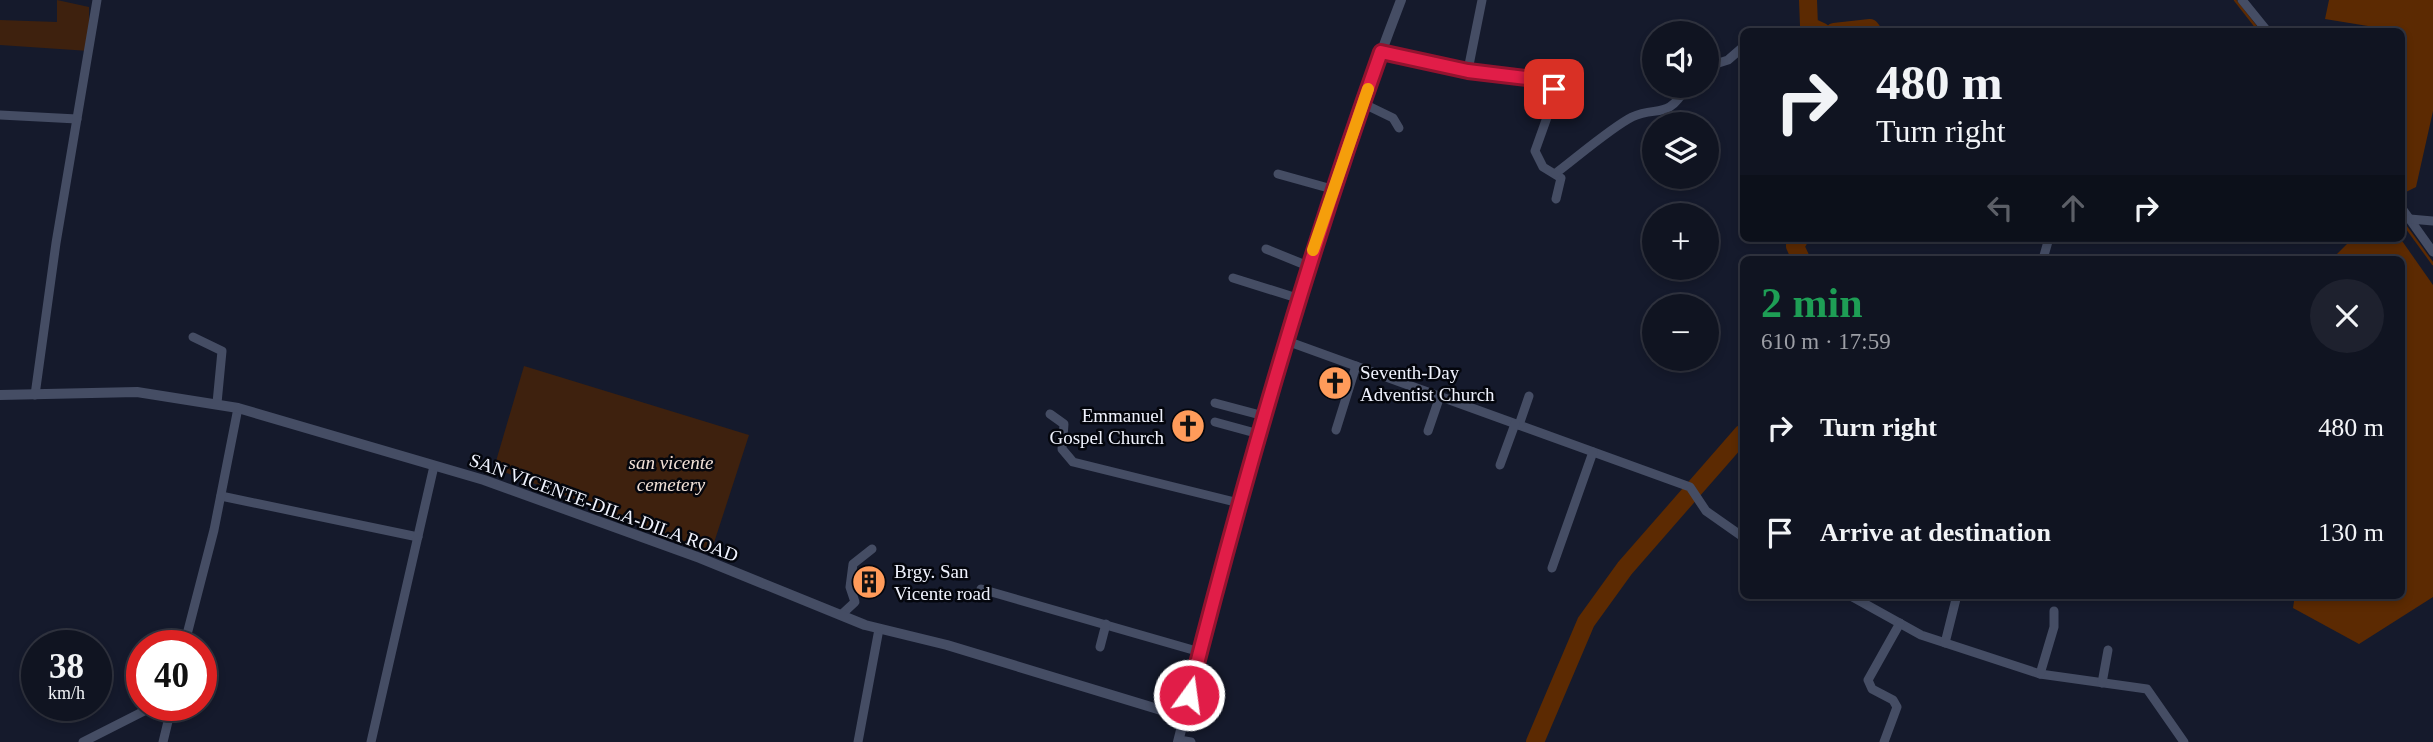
<!DOCTYPE html>
<html lang="en">
<head>
<meta charset="utf-8">
<style>
  :root { --surface:#101421; --page:#1e212e; --text:#f1f3f6; --muted:#9c9ea5; --line:#30333f }
  body { margin:0; font-family:Georgia,serif; background:var(--page); color:var(--text); height:100vh; display:flex; flex-direction:column; font-size:26px; white-space:nowrap }
  * { box-sizing:border-box; margin:0 }
  p { font-size:23px; color:var(--muted) }
  .icon { flex:none; width:38px; height:38px; fill:none; stroke:currentColor; stroke-width:2; stroke-linecap:round; stroke-linejoin:round }
  .map { position:relative; flex:1; overflow:hidden }
  .details { position:absolute; left:1740px; top:256px; width:665px; height:343px; display:flex; flex-direction:column; background:var(--surface); border-radius:10px; box-shadow:0 4px 10px #0003,0 0 0 2px var(--line) }
  .details>* { flex:none }
  .hud { position:absolute; left:1740px; top:28px; width:665px; height:214px; border-radius:10px; box-shadow:0 4px 10px #0003,0 0 0 2px var(--line); background:#101421; color:var(--text); overflow:hidden }
  .controls { position:absolute; left:1642px; top:21px; display:grid; gap:14px }
  .controls a { display:grid; place-items:center; width:77px; height:77px; border-radius:50%; background:var(--surface); box-shadow:0 4px 10px #0003,0 0 0 2px var(--line); font-size:35px }
  .speed { position:absolute; left:21px; top:630px; display:flex; gap:14px; font-size:35px; font-weight:700; text-align:center }
  .speed>* { display:grid; place-content:center; width:91px; height:91px; border-radius:50%; background:var(--surface); box-shadow:0 4px 10px #0003,0 0 0 2px var(--line); line-height:1 }
  .speed small { font-size:18px; font-weight:400 }
  .speed .limit { border:10px solid #d22; background:#fff; color:#111 }
  .pin { position:absolute; display:grid; place-items:center; width:60px; height:60px; color:#fff; margin:-30px; border-radius:14px; box-shadow:0 4px 10px #0006 }
  .me { position:absolute; width:77px; margin:-38px; rotate:14deg; stroke-linejoin:round; filter:drop-shadow(0 0 5px #0008) }
  .turn { display:flex; align-items:center; gap:24px; height:147px; padding:0 21px; font-size:32px }
  .turn .icon { width:91px; height:91px; stroke-width:2.5 }
  .turn b { display:block; font-size:49px; line-height:60px }
  .lanes { display:flex; align-items:center; height:66px; padding:0 21px; background:#0003; justify-content:center; gap:35px; direction:ltr }
  .lanes .off { opacity:.35 }
  .round { display:grid; place-items:center; flex:none; width:74px; height:74px; border-radius:37px; background:var(--page) }
  .headline { display:flex; align-items:center; justify-content:space-between; height:119px; padding:0 21px }
  h1 { font-size:42px; font-weight:600; line-height:52px; color:#1e9e55 }
  ul { padding:0; list-style:none }
  li { display:flex; align-items:center; gap:21px; height:105px; padding:0 21px }
  li div { flex:1 }
  li b { display:block; font-size:26px }
  li em { font-style:normal }
  .map>svg:first-child { display:block }
</style>
</head>
<body>
<div class="map">
<svg width="2433" height="742" viewBox="0 0 2433 742">
  <rect width="100%" height="100%" fill="#151a2c"/>
  <g fill="#3e210e">
    <polygon points="57,0 89,7 89,51 0,45 0,20 57,22"/>
    <polygon points="524,366 749,435 711,552 494,468"/>
  </g>
  <g fill="#5c2a02">
    <polygon points="2329,0 2433,0 2433,111 2416,187 2406,192 2401,185 2401,32 2374,31 2374,27 2325,19"/>
    <polygon points="2353,238 2400,238 2433,285 2433,597 2359,644 2293,608 2295,595 2401,595 2401,259 2332,259"/>
  </g>
  <g fill="none" stroke-linecap="round" stroke-linejoin="round">
    <g stroke="#5c2a02" stroke-width="2.5">
      <polyline points="2235,0 2260,32"/>
      <polyline points="2401,220 2433,264"/>
    </g>
    <g stroke="#5c2a02" stroke-width="18">
      <polyline points="1808,0 1809,26 1822,32"/>
      <polyline points="1834,32 1870,28 1873,32"/>
      <polyline points="1800,238 1795,246 1801,259"/>
      <polyline points="1535,742 1586,622 1625,568 1743,433"/>
    </g>
    <g stroke="#454d64" stroke-width="9">
      <polyline points="2242,0 2268,32"/>
      <polyline points="1381,53 1468,70 1542,80 1551,84 1555,95 1535,151 1543,167 1561,178 1556,199"/>
      <polyline points="1706,67 1728,60 1743,47"/>
      <polyline points="1468,70 1482,0"/>
      <polyline points="1362,103 1393,118 1399,128"/>
      <polyline points="0,115 77,119"/>
      <path d="M1556,173C1576,158 1612,127 1632,117C1658,105 1667,121 1687,86"/>
      <polyline points="1278,174 1332,189"/>
      <polyline points="2401,207 2433,252"/>
      <polyline points="2410,219 2433,221"/>
      <polyline points="1266,249 1308,266"/>
      <polyline points="2043,259 2049,238"/>
      <polyline points="1233,278 1297,298"/>
      <polyline points="193,337 222,351 217,403"/>
      <polyline points="1284,340 1690,487 1706,511 1743,537"/>
      <polyline points="35,395 56,243 97,0"/>
      <polyline points="1215,403 1264,416"/>
      <polyline points="1050,414 1064,424 1062,449 1073,462 1239,503"/>
      <polyline points="1215,422 1259,434"/>
      <polyline points="1519,425 1529,396"/>
      <polyline points="1336,430 1356,366"/>
      <polyline points="1428,431 1440,396"/>
      <polyline points="1500,465 1515,424"/>
      <polyline points="221,496 418,537"/>
      <polyline points="1552,568 1593,452"/>
      <polyline points="981,589 1200,652"/>
      <polyline points="1849,595 1921,635 2040,674 2147,689 2184,742"/>
      <polyline points="841,615 855,602 850,587 853,564 872,549"/>
      <polyline points="1945,643 1957,595"/>
      <polyline points="184,646 214,530 238,408"/>
      <polyline points="1100,647 1106,624"/>
      <polyline points="2040,674 2054,627 2054,611"/>
      <polyline points="2102,683 2108,650"/>
      <polyline points="1179,740 1191,742"/>
      <polyline points="83,742 156,705"/>
      <polyline points="163,742 172,705"/>
      <polyline points="371,742 434,466"/>
      <polyline points="858,742 879,629"/>
      <polyline points="1884,742 1897,707 1893,700 1872,689 1868,680 1900,623"/>
    </g>
    <g stroke="#454d64" stroke-width="10">
      <polyline points="0,395 137,392 238,408 484,480 700,558 865,625 947,645 1184,717"/>
      <path d="M1178,742C1241,491 1308,242 1401,0"/>
    </g>
  </g>
  <g fill="none" stroke-linecap="round" stroke-linejoin="round">
    <g stroke="#92132f" stroke-width="18">
      <path id="route" d="M1189,695C1244,478 1305,264 1381,52L1468,71L1542,80L1554,89"/>
    </g>
    <use href="#route" stroke="#e11d48" stroke-width="12"/>
    <polyline stroke="#f59e0b" stroke-width="12" points="1313,250 1368,89"/>
  </g>
  <defs>
    <g id="church-disc" transform="scale(1.75)"><circle r="9.5" fill="#ff9b5a" stroke="#04060d"/><path d="M-1.2-6h2.4v3.5h3.3v2.4h-3.3V6h-2.4V-.1h-3.3v-2.4h3.3Z" fill="#111"/></g>
    <g id="building-disc" transform="scale(1.75)"><circle r="9.5" fill="#ff9b5a" stroke="#04060d"/><path d="M-4-6H4V6H1V3H-1V6H-4ZM-2.5-4.3h1.7v1.8h-1.7ZM.8-4.3h1.7v1.8H.8ZM-2.5-1h1.7V.8h-1.7ZM.8-1h1.7V.8H.8Z" fill="#111"/></g>
  </defs>
  <g fill-rule="evenodd">
    <use href="#church-disc" x="1335" y="383"/>
    <use href="#church-disc" x="1188" y="426"/>
    <use href="#building-disc" x="869" y="582"/>
  </g>
  <g text-anchor="middle" stroke-width="5" stroke-linejoin="round" paint-order="stroke">
    <g font-size="19" fill="#f0f3fe" stroke="#04060d" text-anchor="start">
      <text x="1360" y="379">Seventh-Day<tspan x="1360" dy="22">Adventist Church</tspan></text>
      <text x="1164" y="422" text-anchor="end">Emmanuel<tspan x="1164" dy="22">Gospel Church</tspan></text>
      <text x="894" y="578">Brgy. San<tspan x="894" dy="22">Vicente road</tspan></text>
    </g>
    <g font-size="19" font-style="italic" fill="#f2e1d7" stroke="#04060d">
      <text x="671" y="469">san vicente<tspan x="671" dy="22">cemetery</tspan></text>
    </g>
    <g font-size="19" fill="#f0f3fe" stroke="#04060d">
      <text transform="translate(604 507) rotate(20)" y="7">SAN VICENTE-DILA-DILA ROAD</text>
    </g>
  </g>
</svg>
<div class="controls">
<a><svg class="icon" aria-label="sound" viewBox="0 0 24 24"><path d="M4 9h4l5-4v14l-5-4H4zM17 9q2 3 0 6"/></svg></a>
<a><svg class="icon" aria-label="layers" viewBox="0 0 24 24"><path d="M12 4l9 5-9 5-9-5zM3 14l9 5 9-5"/></svg></a>
<a>+</a>
<a>−</a>
</div>
<div class="speed"><div>38<small>km/h</small></div><div class="limit">40</div></div>
<div class="pin" style="left:1554px;top:89px;background:#d93025"><svg class="icon" aria-label="arrive" viewBox="0 0 24 24"><path d="M6 21V4h12l-3 4 3 4H6"/></svg></div>
<svg class="me" style="left:1189px;top:695px" viewBox="-20 -20 40 40"><circle r="17" fill="#e11d48" stroke="#fff" stroke-width="3"/><path d="M0-11L8 9 0 5-8 9z" fill="#fff"/></svg>
<div class="hud">
<div class="turn"><svg class="icon" aria-label="right" viewBox="0 0 24 24"><path d="M7 20v-9h11M14 6l5 5-5 5"/></svg><div><b>480 m</b>Turn right</div></div>
<div class="lanes"><svg class="icon off" aria-label="left" viewBox="0 0 24 24"><path d="M17 20v-9H6M10 6l-5 5 5 5"/></svg><svg class="icon off" aria-label="ahead" viewBox="0 0 24 24"><path d="M12 20V5M6 11l6-6 6 6"/></svg><svg class="icon" aria-label="right" viewBox="0 0 24 24"><path d="M7 20v-9h11M14 6l5 5-5 5"/></svg></div>
</div>
<section class="details">
<div class="headline"><div><h1>2 min</h1><p>610 m · 17:59</p></div><a class="round"><svg class="icon" aria-label="close" viewBox="0 0 24 24"><path d="M6 6l12 12M18 6L6 18"/></svg></a></div>
<ul>
<li><svg class="icon" aria-label="right" viewBox="0 0 24 24"><path d="M7 20v-9h11M14 6l5 5-5 5"/></svg><div><b>Turn right</b></div><em>480 m</em></li>
<li><svg class="icon" aria-label="arrive" viewBox="0 0 24 24"><path d="M6 21V4h12l-3 4 3 4H6"/></svg><div><b>Arrive at destination</b></div><em>130 m</em></li>
</ul>
</section>
</div>
</body>
</html>
